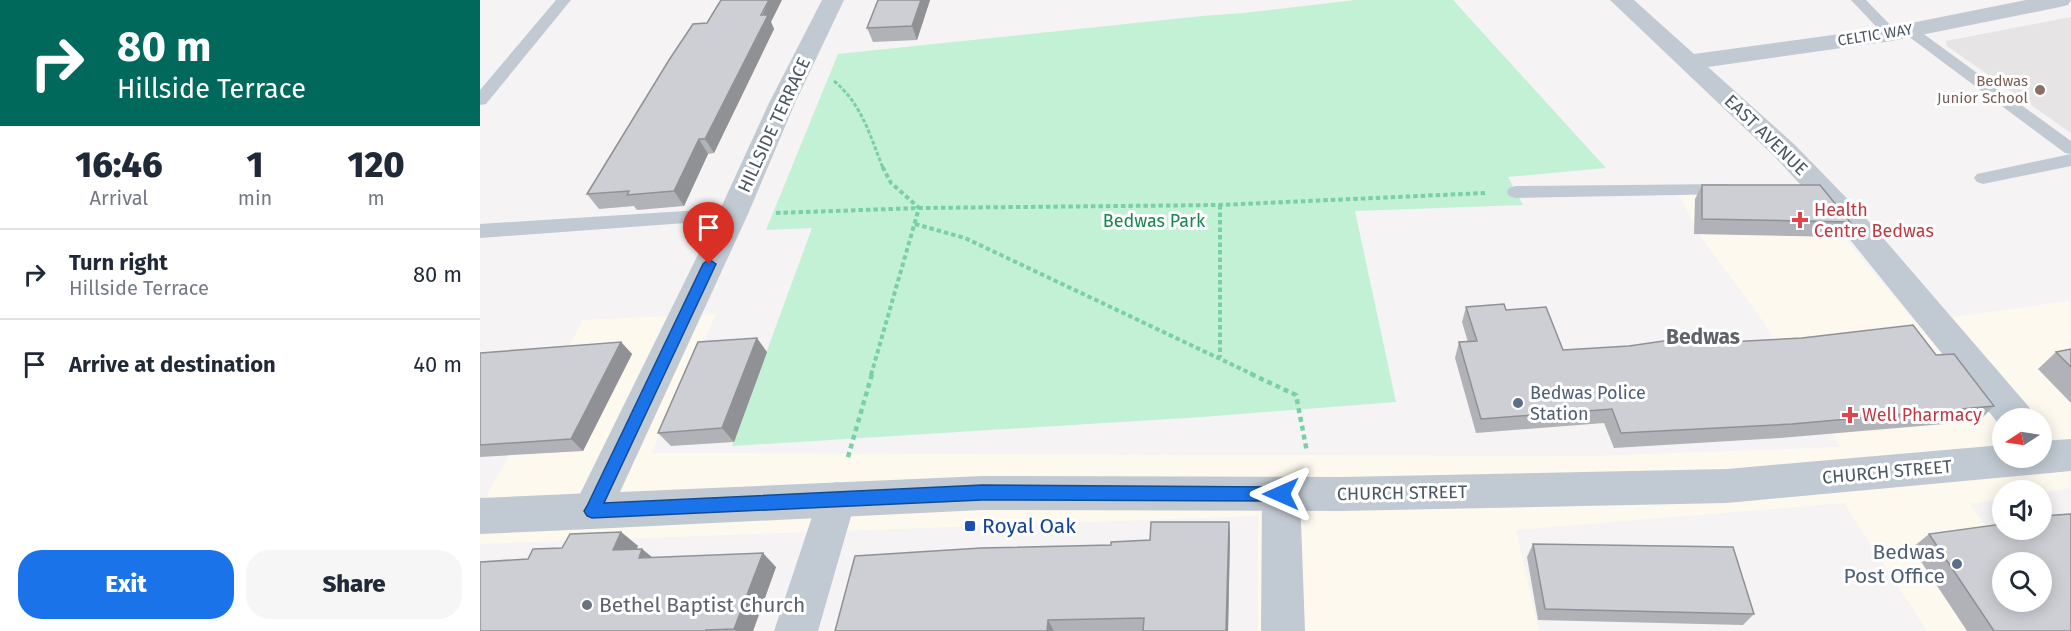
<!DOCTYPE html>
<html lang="en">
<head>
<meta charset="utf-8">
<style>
  :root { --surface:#fff; --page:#f6f6f7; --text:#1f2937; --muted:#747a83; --line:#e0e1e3; --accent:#1a73e8 }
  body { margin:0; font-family:"Fira Sans",sans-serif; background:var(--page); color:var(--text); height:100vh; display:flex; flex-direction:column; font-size:22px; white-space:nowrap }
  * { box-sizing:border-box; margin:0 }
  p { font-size:20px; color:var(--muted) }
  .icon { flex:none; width:33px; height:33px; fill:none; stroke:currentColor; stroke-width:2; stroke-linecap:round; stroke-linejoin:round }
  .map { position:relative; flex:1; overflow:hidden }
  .drawer { display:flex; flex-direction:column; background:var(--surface); width:480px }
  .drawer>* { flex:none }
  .guide { background:#00695c; color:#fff; overflow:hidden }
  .needle { width:39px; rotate:258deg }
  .tools { position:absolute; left:1512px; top:408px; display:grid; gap:12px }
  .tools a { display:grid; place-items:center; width:60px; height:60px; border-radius:50%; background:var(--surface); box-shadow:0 3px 15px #0003; font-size:30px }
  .pin { position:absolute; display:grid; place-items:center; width:51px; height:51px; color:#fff; margin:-62px -26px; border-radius:50% 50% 50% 0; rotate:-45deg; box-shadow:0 0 6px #0007 }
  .pin .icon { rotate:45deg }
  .me { position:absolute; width:66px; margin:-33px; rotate:270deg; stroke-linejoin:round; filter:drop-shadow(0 0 4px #0008) }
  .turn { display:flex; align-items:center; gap:21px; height:126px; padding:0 18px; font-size:27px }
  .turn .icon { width:78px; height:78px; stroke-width:2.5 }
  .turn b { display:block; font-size:42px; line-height:51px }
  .eta { display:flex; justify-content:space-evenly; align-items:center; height:102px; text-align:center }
  .eta b { font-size:36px; font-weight:800; line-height:42px }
  .primary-button { display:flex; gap:12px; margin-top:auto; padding:12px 18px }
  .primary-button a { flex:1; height:69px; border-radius:24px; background:var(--accent); color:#fff; font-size:24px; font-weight:800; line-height:69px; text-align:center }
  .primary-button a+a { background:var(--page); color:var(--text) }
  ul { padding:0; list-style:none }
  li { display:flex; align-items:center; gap:18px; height:90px; padding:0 18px; border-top:2px solid var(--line) }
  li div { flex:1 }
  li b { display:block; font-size:22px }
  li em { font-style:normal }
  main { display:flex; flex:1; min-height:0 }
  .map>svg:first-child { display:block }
</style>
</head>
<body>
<main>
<section class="drawer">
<div class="guide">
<div class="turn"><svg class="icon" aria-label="right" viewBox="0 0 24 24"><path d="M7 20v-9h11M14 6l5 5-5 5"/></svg><div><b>80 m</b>Hillside Terrace</div></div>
</div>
<div class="eta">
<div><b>16:46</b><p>Arrival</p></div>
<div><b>1</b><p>min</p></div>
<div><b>120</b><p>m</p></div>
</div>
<ul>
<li><svg class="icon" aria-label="right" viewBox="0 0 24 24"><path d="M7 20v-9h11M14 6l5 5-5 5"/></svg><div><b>Turn right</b><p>Hillside Terrace</p></div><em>80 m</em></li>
<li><svg class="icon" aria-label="arrive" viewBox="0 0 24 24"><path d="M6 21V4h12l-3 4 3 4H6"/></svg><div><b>Arrive at destination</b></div><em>40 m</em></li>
</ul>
<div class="primary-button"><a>Exit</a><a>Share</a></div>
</section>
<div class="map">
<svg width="1591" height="631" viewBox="0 0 1591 631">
  <rect width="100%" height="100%" fill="#f5f3f3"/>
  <path fill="#fdf9ef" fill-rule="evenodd" d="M1323,188L1435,322L1588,301L1591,305V488L1562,493V490H1522V499L1490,504L1531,562H1522V602L1579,631H1447L1364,503L1036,530L1059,631H778V516L0,544V508L103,320L236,314L171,453L1110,456L1360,447L1285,324L1218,233L1197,191ZM1522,418H1562V458H1522Z"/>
  <polygon fill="#e6e4e5" points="1591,17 1591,133 1467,46 1466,41"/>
  <polygon fill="#c3f1d5" points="875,0 973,0 1126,168 1028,177 1043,205 875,211 916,402 722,417 252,446 332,228 286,230 358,54 722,16 764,13"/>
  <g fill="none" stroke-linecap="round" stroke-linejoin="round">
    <path stroke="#7ad0a6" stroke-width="3" stroke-dasharray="4 2" stroke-linecap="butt" d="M354,81C382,104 390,136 403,168"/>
    <g stroke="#7ad0a6" stroke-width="4" stroke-dasharray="4.5 3" stroke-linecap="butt">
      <polyline points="740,205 740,357"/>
      <polyline points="296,213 439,208 740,205 1005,193"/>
      <polyline points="435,224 485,238 774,375"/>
      <polyline points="391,375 439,208 411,183 402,166"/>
    </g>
    <g stroke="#7ad0a6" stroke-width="4.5" stroke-dasharray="5 4" stroke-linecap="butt">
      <polyline points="771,374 816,395 827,452"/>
      <polyline points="368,457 392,374"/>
    </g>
    <g fill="#c1cad2" fill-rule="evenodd">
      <polygon points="76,0 91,0 6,104 0,105 0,90"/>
      <polygon points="1371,0 1386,0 1416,31 1419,34 1416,37 1406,37"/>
      <polygon points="1429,25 1434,27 1591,141 1591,166 1503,184 1497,182 1494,178 1497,174 1591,154 1585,153 1424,33 1421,30 1424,27"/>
      <polygon points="1245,184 1252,186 1254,190 1252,194 1036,198 1029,196 1027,192 1029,188 1036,186"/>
      <polygon points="253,208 260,209 262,214 260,219 0,238 0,224"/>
    </g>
    <g fill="#c1cad2" fill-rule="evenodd">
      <polygon points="1130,0 1154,0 1214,54 1411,27 1546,0 1591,0 1588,5 1580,7 1411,41 1228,67 1315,145 1385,217 1549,407 1554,418 1522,418 1522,428 1363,231 1295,157"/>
      <polygon points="801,477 815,482 820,494 825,631 781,631 782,494 787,482"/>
      <polygon points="357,482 371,487 376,499 338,631 294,631 338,499 343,487"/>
      <polygon points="112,493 126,498 132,511 126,524 112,529 0,534 0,498"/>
    </g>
    <polygon fill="#c1cad2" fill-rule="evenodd" points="342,0 364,0 315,103 268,214 140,492 502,476 861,477 1247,469 1522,445 1522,458 1562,458 1562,441 1591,439 1591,471 1247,503 861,511 502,510 112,529 98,524 92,511 98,498 238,214 289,103"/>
  </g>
  <g fill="#b0b2b7">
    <polygon points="398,0 450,0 437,40 393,42 387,28"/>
    <polygon points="291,22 294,29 234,153 228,154 204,206 157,210 154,206 119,209 107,194"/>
    <polygon points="1222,185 1370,222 1361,237 1214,234 1215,199"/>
    <polygon points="986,307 1026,310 1083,350 1229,343 1456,355 1514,406 1499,421 1300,438 1134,448 1124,423 996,433 975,358 979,342 988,342 982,322"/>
    <polygon points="141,342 152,354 103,451 0,457 0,353"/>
    <polygon points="1591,349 1591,403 1558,369 1576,352"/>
    <polygon points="287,352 254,442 191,446 178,433"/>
    <polygon points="749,522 750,537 748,631 355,631 631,545 670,540"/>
    <polygon points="141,532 158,546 156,550 162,549 172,557 296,567 273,631 0,631 48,559"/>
    <polygon points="1449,534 1591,631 1487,631 1432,548"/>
    <polygon points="1053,544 1274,614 1263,625 1058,620 1047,557"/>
  </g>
  <g fill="#909195">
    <polygon points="289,0 302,0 291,22 294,29 234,153 225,139"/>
    <polygon points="441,0 450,0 437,40 432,26"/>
    <polygon points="219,139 228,154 204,206 194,191"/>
    <polygon points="277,338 287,352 254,442 242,428"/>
    <polygon points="141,342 152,354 103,451 91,439"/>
    <polygon points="749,522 750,537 748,631 746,631"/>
    <polygon points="141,532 158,546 150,564 133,550"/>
    <polygon points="162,549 179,563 159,558"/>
    <polygon points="283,553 296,567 273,631 256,631 254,629"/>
    <polygon points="568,620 574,631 567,631"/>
  </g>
  <g fill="#cdcfd5" stroke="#909195" stroke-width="1.5" fill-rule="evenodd">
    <polygon points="241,0 289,0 281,15 288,15 225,139 219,139 194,191 147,195 149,191 107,194 189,60 213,24 227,23"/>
    <polygon points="398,0 441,0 432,26 387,28"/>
    <polygon points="1222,185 1340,185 1370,222 1222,219"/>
    <polygon points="1024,304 1026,310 1066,307 1083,350 1149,346 1225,335 1229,343 1322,338 1433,325 1456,355 1474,354 1514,406 1312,424 1141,433 1132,409 1001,419 979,342 997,341 986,307"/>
    <polygon points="277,338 242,428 178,433 218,342"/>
    <polygon points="141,342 91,439 0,445 0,353"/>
    <polygon points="1591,349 1591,367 1576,352"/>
    <path d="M1591,514V631H1514L1449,534L1522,524V530H1562V516ZM1522,562H1562V602H1522Z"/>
    <polygon points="671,522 749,522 746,631 663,631 664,618 568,620 567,631 355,631 375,556 501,548 631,545 631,542 670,540"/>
    <polygon points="141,532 133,550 162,549 159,558 283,553 254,629 226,630 225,631 0,631 0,562 48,559 53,549 82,548 90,534"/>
    <polygon points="1053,544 1253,547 1274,614 1065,609"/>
  </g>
  <polygon fill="#1a73e8" stroke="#114b97" stroke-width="1.5" points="229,259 236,264 124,503 502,485 801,487 807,489 809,494 807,499 801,501 502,500 112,518 107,516 104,511 107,506 223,264"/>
  <circle fill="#8d6e63" stroke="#fff" stroke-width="2" cx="1560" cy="90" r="6"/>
  <g fill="#e0444e" stroke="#fff" stroke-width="2">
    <path d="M1317 211h6v6h6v6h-6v6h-6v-6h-6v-6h6z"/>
    <path d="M1367 406h6v6h6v6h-6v6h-6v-6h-6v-6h6z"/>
  </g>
  <g fill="#5c6f8a" stroke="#fff" stroke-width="2">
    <circle cx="1038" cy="403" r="6"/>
    <circle cx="1477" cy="564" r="6"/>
  </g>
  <rect fill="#1a4fb4" stroke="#fff" stroke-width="2" x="484" y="520" width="12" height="12" rx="3"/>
  <circle fill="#6b7280" stroke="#fff" stroke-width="2" cx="107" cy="605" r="6"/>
  <g text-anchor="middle" stroke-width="6" stroke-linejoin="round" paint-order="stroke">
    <g font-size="15" fill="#4a5661" stroke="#fff">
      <text transform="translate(1395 35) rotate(-9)" y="5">CELTIC WAY</text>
    </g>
    <g font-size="15" fill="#785e54" stroke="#fff" text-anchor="end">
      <text x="1548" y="86">Bedwas<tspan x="1548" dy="17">Junior School</tspan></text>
    </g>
    <g font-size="18" fill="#4a5661" stroke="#fff">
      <text transform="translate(294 125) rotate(-65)" y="6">HILLSIDE TERRACE</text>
      <text transform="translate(1286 135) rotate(44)" y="6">EAST AVENUE</text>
      <text transform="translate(1407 472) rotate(-5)" y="6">CHURCH STREET</text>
      <text transform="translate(922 493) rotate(-1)" y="6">CHURCH STREET</text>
    </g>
    <g font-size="18" fill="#be3a42" stroke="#fff" text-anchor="start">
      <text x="1334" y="216">Health<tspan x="1334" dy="21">Centre Bedwas</tspan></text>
      <text x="1382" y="421">Well Pharmacy</text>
    </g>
    <g font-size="18" fill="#17864f" stroke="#fff">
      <text x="674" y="227">Bedwas Park</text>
    </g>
    <g font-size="18" fill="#4e5e75" stroke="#fff" text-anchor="start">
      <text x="1050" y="399">Bedwas Police<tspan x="1050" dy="21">Station</tspan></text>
    </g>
    <g font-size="21" font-weight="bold" fill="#5f6368" stroke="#fff">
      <text x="1223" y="344">Bedwas</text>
    </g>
    <g font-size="21" fill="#164399" stroke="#fff" text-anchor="start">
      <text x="502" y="533">Royal Oak</text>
    </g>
    <g font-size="21" fill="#4e5e75" stroke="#fff" text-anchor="end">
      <text x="1465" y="559">Bedwas<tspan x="1465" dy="24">Post Office</tspan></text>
    </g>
    <g font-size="21" fill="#5b616d" stroke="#fff" text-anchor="start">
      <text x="119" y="612">Bethel Baptist Church</text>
    </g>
  </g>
</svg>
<div class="tools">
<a><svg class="needle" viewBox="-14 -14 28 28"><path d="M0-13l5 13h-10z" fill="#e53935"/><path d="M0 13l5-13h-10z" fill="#747a83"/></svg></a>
<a><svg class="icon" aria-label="sound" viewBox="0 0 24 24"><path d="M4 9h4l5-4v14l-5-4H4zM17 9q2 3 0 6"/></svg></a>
<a><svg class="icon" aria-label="search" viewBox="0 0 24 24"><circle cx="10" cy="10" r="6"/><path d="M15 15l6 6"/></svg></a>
</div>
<div class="pin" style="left:229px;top:264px;background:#d93025"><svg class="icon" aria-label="arrive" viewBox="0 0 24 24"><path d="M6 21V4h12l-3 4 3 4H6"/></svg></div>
<svg class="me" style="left:801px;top:494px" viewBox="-20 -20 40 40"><path d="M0-17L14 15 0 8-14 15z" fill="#1a73e8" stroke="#fff" stroke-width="4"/></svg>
</div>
</main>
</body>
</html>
